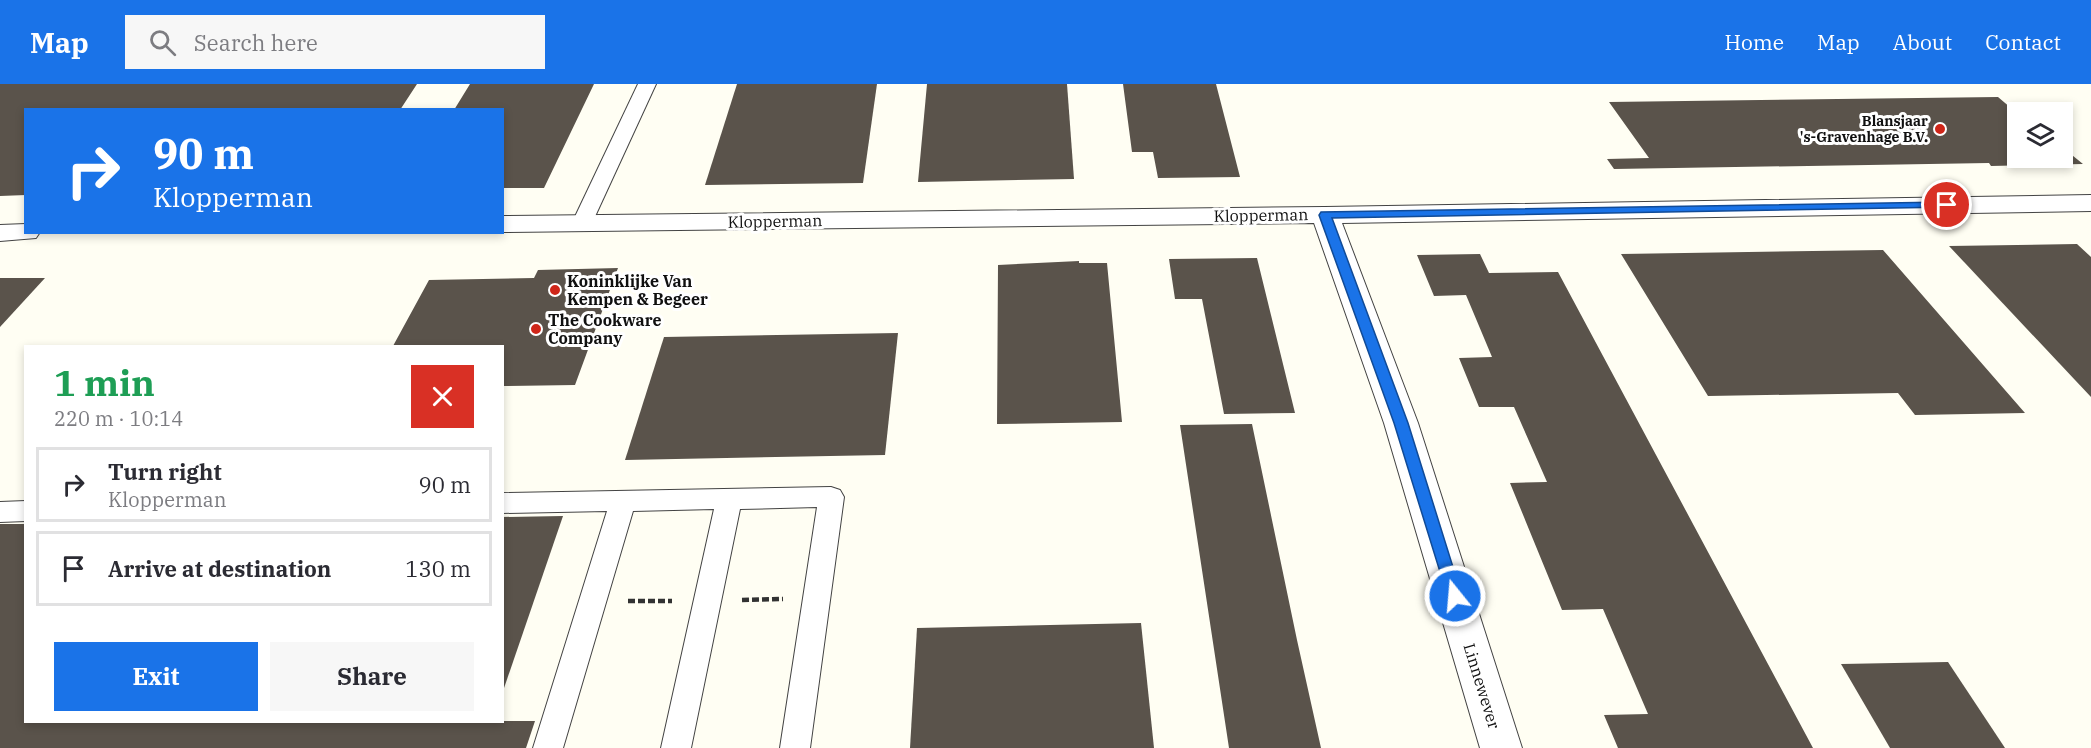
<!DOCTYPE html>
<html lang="en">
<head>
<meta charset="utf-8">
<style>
  :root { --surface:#fff; --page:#f7f7f7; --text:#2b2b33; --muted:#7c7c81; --line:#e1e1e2; --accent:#1a73e8 }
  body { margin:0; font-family:"IBM Plex Serif",serif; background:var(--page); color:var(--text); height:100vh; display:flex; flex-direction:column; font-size:22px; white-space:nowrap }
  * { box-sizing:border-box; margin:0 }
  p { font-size:20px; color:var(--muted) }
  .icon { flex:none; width:33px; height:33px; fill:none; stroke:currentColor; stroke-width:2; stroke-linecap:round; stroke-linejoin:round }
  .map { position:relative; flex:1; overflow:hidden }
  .drawer { position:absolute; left:24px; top:261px; width:480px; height:378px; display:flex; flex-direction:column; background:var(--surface); border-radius:0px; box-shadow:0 3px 9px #0003 }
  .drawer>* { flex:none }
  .guide { position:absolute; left:24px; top:24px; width:480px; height:126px; border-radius:0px; box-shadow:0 3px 9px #0003; background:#1a73e8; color:#fff; overflow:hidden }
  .buttons { position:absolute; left:2007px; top:18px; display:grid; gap:12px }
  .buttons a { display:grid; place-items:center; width:66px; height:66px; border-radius:0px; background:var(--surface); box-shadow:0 3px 9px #0003; font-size:30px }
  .pin { position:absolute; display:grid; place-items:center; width:51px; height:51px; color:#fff; margin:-26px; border:3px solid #fff; border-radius:50%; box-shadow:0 2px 6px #0007 }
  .me { position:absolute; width:66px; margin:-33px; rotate:343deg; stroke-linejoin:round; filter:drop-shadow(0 0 4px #0008) }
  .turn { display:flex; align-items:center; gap:21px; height:126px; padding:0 30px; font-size:27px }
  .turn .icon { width:78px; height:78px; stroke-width:2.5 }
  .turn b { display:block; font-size:42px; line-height:51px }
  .round { display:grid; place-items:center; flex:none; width:63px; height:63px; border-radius:0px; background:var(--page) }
  .headline { display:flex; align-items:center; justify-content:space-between; height:102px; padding:0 30px }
  h1 { font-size:36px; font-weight:700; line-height:45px; color:#1e9e55 }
  .primary-button { display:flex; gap:12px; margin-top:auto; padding:12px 30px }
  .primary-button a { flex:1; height:69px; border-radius:0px; background:var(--accent); color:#fff; font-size:24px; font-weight:700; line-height:69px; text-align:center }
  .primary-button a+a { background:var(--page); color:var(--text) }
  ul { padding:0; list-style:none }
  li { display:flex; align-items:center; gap:18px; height:75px; margin:0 12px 9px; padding:0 18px; border:3px solid var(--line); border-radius:0px }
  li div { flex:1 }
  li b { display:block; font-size:22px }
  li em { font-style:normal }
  header { display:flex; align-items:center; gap:36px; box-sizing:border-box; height:84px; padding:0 30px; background:var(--accent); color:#fff }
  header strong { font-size:28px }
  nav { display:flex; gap:33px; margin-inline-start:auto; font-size:21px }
  .search { width:420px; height:54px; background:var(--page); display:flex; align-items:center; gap:15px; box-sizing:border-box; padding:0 21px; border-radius:0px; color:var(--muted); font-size:22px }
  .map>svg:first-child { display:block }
</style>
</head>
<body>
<header>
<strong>Map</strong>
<div class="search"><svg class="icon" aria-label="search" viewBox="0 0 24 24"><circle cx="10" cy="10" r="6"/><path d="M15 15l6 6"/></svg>Search here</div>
<nav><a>Home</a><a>Map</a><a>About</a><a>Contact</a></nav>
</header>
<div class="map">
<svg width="2091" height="664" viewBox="0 0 2091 664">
  <rect width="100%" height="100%" fill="#fffef3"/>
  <g fill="#5a534b">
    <polygon points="0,0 417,0 400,26 26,26 26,111 0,112"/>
    <polygon points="470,0 594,0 544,104 502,104 502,26 454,26"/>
    <polygon points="737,0 877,0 863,99 705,101"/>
    <polygon points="927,0 1067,0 1074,95 918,98"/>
    <polygon points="1123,0 1216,0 1240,93 1158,94 1153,68 1132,68"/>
    <polygon points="1998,13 2018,30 2018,74 2062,74 2062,63 2083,80 1991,82 1989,79 1614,85 1607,75 1649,74 1609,18"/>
    <polygon points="2077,160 2091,173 2091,313 1949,162"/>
    <polygon points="1883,166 2025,329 1915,331 1898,309 1708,312 1621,170"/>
    <polygon points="1480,170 1489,189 1558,188 1813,664 1618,664 1604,631 1648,630 1603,525 1562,526 1510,399 1547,398 1514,323 1479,323 1459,274 1492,273 1466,211 1434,212 1417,171"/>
    <polygon points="1257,174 1295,329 1224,330 1202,215 1175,215 1169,175"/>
    <polygon points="1079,177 1079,179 1107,179 1122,338 997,340 998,181"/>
    <polygon points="618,184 575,301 502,302 502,262 393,262 429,196 534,194 538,186"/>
    <polygon points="0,194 45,194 0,243"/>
    <polygon points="898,249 885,371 625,376 664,253"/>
    <polygon points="1252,340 1297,556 1321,664 1229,664 1180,341"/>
    <polygon points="563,432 503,607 502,606 502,433"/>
    <polygon points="0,440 26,440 26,638 535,637 526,664 0,664"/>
    <polygon points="1141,539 1154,664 910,664 917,544"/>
    <polygon points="1948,578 2005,664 1890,664 1841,580"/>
  </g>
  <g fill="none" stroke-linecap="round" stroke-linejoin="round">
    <g stroke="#434343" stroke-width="2">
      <g id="lane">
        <polygon points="638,0 656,0 592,139 589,143 575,143 572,139"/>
        <polygon points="831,403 840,406 844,413 810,664 780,664 817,423 740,425 691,664 661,664 714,425 633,427 563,664 533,664 607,427 502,429 502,409"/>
        <polygon points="26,417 26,437 0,438 0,418"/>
      </g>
    </g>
    <g stroke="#434343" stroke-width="2">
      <g id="street">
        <polygon points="2091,111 2091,127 1342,139 1418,339 1522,664 1480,664 1384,339 1314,139 502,148 502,132 1325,123"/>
        <polygon points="26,140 26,148 40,148 36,154 0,157 0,141"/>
      </g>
    </g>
    <g stroke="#323232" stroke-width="4.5" stroke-dasharray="7 3" stroke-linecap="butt">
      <polyline points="742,516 783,515"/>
      <polyline points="628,517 672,517"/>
    </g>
    <use href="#lane" fill="#fff" fill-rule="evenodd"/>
    <use href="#street" fill="#fff" fill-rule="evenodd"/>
  </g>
  <polygon fill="#1a73e8" stroke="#114b97" stroke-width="1.5" points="1947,118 1953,121 1951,123 1332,134 1408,339 1462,512 1460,517 1455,519 1449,517 1394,339 1319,131 1321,128"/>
  <g fill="#cf2619" stroke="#fff" stroke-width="2">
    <circle cx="1940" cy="45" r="6"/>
    <circle cx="555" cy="206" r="6"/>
    <circle cx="536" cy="245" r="6"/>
  </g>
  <g text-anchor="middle" stroke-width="6" stroke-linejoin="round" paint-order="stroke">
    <g font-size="14" font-weight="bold" fill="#101010" stroke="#fff" text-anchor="end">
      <text x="1928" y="42">Blansjaar<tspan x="1928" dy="16">'s-Gravenhage B.V.</tspan></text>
    </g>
    <g font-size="16" fill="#101010" stroke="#fff">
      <text transform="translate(1261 131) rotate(-1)" y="6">Klopperman</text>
      <text transform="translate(775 137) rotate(-1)" y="6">Klopperman</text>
      <text transform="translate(1482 602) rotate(73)" y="6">Linnewever</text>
    </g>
    <g font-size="16" font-weight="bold" fill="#101010" stroke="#fff" text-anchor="start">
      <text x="567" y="203">Koninklijke Van<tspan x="567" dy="18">Kempen &amp; Begeer</tspan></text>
      <text x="548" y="242">The Cookware<tspan x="548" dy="18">Company</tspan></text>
    </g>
  </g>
</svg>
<div class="buttons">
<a><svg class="icon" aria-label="layers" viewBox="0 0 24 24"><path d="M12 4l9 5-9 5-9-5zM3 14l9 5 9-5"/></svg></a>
</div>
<div class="pin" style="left:1947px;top:121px;background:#d93025"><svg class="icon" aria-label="arrive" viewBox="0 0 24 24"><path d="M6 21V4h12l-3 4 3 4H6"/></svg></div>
<svg class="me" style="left:1455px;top:512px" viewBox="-20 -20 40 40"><circle r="17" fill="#1a73e8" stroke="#fff" stroke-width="3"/><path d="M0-11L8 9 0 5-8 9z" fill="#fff"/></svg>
<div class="guide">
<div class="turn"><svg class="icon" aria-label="right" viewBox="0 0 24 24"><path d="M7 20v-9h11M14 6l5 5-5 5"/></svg><div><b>90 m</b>Klopperman</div></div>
</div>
<section class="drawer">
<div class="headline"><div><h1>1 min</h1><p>220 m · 10:14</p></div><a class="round" style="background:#d93025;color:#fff"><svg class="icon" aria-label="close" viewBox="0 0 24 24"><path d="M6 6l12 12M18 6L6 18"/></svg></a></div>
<ul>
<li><svg class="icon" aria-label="right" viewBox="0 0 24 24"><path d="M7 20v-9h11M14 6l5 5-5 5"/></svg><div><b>Turn right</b><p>Klopperman</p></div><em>90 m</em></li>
<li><svg class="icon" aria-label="arrive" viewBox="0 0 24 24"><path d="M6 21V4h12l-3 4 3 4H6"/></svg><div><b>Arrive at destination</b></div><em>130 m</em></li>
</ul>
<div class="primary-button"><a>Exit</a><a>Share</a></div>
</section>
</div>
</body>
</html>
